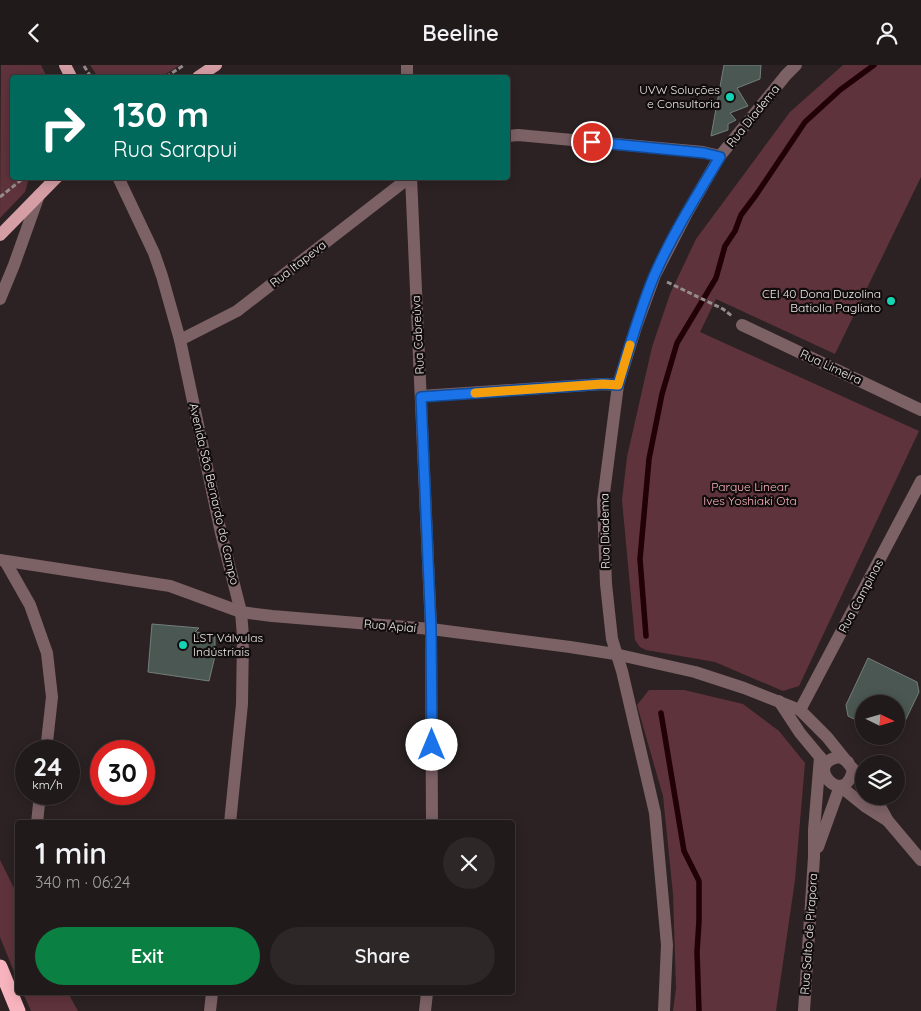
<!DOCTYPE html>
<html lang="en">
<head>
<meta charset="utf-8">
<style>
  :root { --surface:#211a1a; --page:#2d2727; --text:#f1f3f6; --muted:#a2a1a2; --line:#3e3839; --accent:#0b8043 }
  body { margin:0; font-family:Quicksand,sans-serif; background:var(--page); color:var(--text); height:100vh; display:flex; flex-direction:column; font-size:19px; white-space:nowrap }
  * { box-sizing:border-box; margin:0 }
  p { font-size:16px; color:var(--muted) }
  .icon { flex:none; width:28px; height:28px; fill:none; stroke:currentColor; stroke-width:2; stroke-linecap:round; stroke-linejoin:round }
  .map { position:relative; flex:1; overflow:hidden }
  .panel { position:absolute; left:15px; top:755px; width:500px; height:175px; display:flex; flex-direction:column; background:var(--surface); border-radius:5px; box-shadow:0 2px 12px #0003,0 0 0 1px var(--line) }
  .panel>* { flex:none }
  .top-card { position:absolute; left:10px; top:10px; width:500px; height:105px; border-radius:5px; box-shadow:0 2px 12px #0003,0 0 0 1px var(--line); background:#00695c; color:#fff; overflow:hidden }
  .needle { width:32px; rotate:95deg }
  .buttons { position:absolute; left:855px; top:630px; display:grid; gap:10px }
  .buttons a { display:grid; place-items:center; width:50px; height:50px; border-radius:50%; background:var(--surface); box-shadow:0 2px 12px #0003,0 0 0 1px var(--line); font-size:25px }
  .speed { position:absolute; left:15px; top:675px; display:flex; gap:10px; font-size:25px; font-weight:700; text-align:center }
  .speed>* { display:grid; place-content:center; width:65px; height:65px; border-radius:50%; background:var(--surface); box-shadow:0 2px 12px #0003,0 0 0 1px var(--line); line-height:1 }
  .speed small { font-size:12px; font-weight:400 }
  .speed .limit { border:8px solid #d22; background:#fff; color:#111 }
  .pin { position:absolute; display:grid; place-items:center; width:42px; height:42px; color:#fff; margin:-21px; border:2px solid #fff; border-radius:50%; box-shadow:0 1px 5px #0007 }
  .me { position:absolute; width:55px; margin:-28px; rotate:0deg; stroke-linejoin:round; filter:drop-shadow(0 0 4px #0008) }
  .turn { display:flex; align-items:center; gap:18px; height:105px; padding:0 20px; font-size:22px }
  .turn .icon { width:65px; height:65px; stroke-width:2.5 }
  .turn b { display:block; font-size:35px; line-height:42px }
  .round { display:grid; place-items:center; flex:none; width:52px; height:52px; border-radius:26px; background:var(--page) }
  .summary { display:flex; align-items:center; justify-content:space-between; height:85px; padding:0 20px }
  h1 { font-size:30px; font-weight:600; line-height:38px }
  .action { display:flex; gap:10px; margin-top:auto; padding:10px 20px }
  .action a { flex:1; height:58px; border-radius:30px; background:var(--accent); color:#fff; font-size:20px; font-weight:600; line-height:58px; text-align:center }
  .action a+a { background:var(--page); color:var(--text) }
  header { display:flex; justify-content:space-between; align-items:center; height:65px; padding:0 20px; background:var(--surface); font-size:22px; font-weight:600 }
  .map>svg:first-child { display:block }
</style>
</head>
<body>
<header><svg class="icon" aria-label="back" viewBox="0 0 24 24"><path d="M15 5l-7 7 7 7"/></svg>Beeline<svg class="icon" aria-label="person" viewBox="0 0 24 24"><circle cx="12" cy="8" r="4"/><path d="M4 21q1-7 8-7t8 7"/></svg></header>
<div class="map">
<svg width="921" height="946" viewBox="0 0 921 946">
  <rect width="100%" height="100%" fill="#2c2223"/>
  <g fill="#5f333b">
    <polygon points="1,0 41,0 47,12 12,12 12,112 29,113 25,127 0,153"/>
    <polygon points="90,0 180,0 161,12 98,12"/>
    <polygon points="843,0 921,0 921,112 835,289 716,234 700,267 919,366 799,621 783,626 715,597 646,585 640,582 635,575 622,435 627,392 652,282 670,229 696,174 790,47"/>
    <polygon points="649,625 684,625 743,639 779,666 805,698 795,815 776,946 673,946 676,923 673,829 663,731 637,640"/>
    <polygon points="0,795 17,829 17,914 0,872"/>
    <polygon points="23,928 68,928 78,946 31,946"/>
  </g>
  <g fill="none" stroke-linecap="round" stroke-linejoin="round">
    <g stroke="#210007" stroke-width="5.5">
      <polyline points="646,571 640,494 649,394 662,329 677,278 716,213 725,181 735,166 741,150 756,130 805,57 840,25 874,0"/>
      <polyline points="661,648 684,786 699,816 699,856 697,887 699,946"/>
    </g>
  </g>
  <g fill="#4b5753" stroke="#737f7c">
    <polygon points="724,0 761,0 760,14 737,23 748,41 730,48 736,55 728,59 728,65 711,71"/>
    <polygon points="152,559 199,563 195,567 215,569 215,591 209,616 148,607"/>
    <polygon points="868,593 917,617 919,627 896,675 889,671 896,671 896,639 864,639 864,659 848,651 846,640"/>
  </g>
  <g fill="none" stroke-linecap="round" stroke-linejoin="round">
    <g stroke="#958d8d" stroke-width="3" stroke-dasharray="5 2.5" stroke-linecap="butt">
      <polyline points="84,1 91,12"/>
      <polyline points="166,12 184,0"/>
      <polyline points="0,132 25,112"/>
      <polyline points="667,217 723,244 732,251"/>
    </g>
    <g stroke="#7c6165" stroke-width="12">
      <polyline points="407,0 407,12"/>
      <polyline points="508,71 518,70 703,87 720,91"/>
      <polyline points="118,112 154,188 162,211 180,275 221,468 241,547 243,571 242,639 230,758"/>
      <polyline points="411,112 431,564 432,758"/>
      <polyline points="0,234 14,200 39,130"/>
      <polyline points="742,260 921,345"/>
      <polyline points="180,275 237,246 410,112"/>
      <polyline points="421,331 603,319 618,320"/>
      <polyline points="0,495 170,521 241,547 272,551 431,564 570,582 615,589 695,607 744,623 800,645 827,672 864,718"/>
      <polyline points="5,496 30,540 47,588 52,632 46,686"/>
      <polyline points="779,636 800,668 825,698"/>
      <polyline points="800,645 921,416"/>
      <path d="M848,697L840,692C801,697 845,746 853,704"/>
      <polyline points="874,731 888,756 921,795"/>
      <polyline points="37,758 40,729"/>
      <polyline points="818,782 840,721 866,742 888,756"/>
      <polyline points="210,946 212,928"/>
      <polyline points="425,946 427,928"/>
      <polyline points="664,946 667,880 655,748 622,606 612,574 606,519 603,436 618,320 636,262 655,210 687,148 720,91 786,10 796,0"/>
      <polyline points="804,946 814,792 814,765 820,692"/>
    </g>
    <g stroke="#d59da4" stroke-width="12">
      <polyline points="65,0 71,12"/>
      <polyline points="198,12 216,0"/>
      <polyline points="0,170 57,112"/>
    </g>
    <polyline stroke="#f8b4be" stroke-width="15" points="0,902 18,946"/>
  </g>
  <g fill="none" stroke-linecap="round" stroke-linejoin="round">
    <g stroke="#114b97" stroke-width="12">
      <path id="route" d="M432,680L431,564L421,332L603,319L618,320C629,283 639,247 654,211C672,170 697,130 720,92L704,88L592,77"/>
    </g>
    <use href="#route" stroke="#1a73e8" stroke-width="9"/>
    <polyline stroke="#f59e0b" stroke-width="9" points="475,328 603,319 618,320 630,280"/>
  </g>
  <g fill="#13d5b4" stroke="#120d0d" stroke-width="2">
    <circle cx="730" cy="32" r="5"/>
    <circle cx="891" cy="236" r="5"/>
    <circle cx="183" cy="580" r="5"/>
  </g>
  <g text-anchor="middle" stroke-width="4.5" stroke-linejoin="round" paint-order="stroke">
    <g font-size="12" fill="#efe8e8" stroke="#120d0d" text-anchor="end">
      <text x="720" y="29">UVW Soluções<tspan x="720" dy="14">e Consultoria</tspan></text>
      <text x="881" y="233">CEI 40 Dona Duzolina<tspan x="881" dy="14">Batiolla Pagliato</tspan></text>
      <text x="193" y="577" text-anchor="start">LST Válvulas<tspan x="193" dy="14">Indústriais</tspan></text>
    </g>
    <g font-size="12" fill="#efe8e8" stroke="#120d0d">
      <text transform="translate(753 51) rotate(-51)" y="4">Rua Diadema</text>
      <text transform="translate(298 199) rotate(-38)" y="4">Rua Itapeva</text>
      <text transform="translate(418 270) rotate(-93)" y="4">Rua Cabreúva</text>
      <text transform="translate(831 302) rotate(25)" y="4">Rua Limeira</text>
      <text transform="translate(214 429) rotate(77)" y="4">Avenida São Bernardo do Campo</text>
      <text transform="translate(605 466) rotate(-91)" y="4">Rua Diadema</text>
      <text transform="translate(861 531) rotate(-62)" y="4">Rua Campinas</text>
      <text transform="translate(390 561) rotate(5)" y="4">Rua Apiaí</text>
      <text transform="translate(809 869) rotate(-86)" y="4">Rua Salto de Pirapora</text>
    </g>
    <g font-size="12" fill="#feb4be" stroke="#120d0d">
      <text x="750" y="426">Parque Linear<tspan x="750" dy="14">Ives Yoshiaki Ota</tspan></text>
    </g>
  </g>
</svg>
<div class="buttons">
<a><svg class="needle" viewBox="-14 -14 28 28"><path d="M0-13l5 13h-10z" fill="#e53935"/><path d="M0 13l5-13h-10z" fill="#a2a1a2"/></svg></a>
<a><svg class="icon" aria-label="layers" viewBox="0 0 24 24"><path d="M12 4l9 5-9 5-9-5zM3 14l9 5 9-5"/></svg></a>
</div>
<div class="speed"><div>24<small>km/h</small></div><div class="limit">30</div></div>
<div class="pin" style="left:592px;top:77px;background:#d93025"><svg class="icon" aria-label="arrive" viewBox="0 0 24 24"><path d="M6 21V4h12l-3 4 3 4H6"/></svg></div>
<svg class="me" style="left:432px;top:680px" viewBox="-20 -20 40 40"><circle r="19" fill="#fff"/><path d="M0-13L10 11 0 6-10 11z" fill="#1a73e8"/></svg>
<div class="top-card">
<div class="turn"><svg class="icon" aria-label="right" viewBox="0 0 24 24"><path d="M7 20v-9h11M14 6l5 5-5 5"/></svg><div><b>130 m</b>Rua Sarapui</div></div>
</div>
<section class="panel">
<div class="summary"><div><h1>1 min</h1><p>340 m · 06:24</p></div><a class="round"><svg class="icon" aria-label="close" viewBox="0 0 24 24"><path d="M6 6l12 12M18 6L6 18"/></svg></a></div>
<div class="action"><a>Exit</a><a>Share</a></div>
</section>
</div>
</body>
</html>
